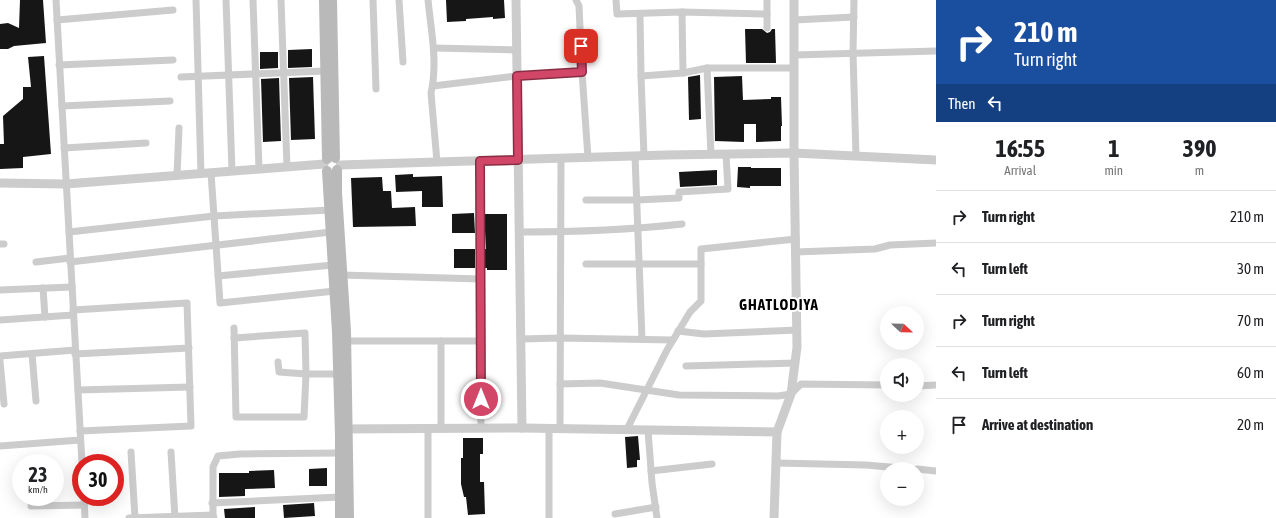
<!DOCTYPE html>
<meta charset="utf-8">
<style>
:root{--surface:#fff;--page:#f2f2f2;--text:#202124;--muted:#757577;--line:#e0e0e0}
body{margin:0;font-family:"Asap Condensed",sans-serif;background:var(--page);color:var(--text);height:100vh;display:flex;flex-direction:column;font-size:15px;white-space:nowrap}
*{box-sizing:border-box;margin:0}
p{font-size:13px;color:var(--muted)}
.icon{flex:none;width:22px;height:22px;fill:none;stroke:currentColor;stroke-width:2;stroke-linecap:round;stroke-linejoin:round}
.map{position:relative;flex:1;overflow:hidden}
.side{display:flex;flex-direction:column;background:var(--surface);width:340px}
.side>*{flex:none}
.banner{background:#1a4fa0;color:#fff;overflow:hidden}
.needle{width:26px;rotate:112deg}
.controls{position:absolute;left:880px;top:306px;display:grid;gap:8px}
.controls a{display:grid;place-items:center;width:44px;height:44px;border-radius:50%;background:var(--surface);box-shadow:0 4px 16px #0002;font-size:20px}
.speed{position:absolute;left:12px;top:454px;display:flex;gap:8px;font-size:20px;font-weight:700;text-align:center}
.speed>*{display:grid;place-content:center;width:52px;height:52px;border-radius:50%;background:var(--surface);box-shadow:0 4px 16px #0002;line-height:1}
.speed small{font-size:10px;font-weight:400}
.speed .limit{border:6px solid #d22;background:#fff;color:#111}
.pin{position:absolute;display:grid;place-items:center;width:34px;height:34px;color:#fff;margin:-17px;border-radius:8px;box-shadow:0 2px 6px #0006}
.me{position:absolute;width:44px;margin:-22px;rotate:0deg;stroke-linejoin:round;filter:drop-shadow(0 0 3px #0008)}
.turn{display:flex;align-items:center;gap:14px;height:84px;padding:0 12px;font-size:18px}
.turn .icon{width:52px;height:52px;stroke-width:2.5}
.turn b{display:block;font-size:28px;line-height:34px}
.then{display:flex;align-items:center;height:38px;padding:0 12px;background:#0003;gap:8px;font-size:15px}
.eta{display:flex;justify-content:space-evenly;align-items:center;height:68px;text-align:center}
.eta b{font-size:24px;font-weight:700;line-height:28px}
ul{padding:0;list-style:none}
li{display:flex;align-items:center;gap:12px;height:52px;padding:0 12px;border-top:1px solid var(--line)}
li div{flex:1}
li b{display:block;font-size:15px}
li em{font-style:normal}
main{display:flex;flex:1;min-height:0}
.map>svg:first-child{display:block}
.building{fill:#161616}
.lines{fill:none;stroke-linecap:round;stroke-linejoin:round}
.minor{stroke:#ccc;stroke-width:7}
.tertiary{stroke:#ccc;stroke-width:9}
.secondary{stroke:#b9b9b9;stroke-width:10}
.route-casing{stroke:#882e44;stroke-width:10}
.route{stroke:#d24668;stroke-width:7}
.labels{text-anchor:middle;stroke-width:4;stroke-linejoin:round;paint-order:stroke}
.district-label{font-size:15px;font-weight:bold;letter-spacing:1px;fill:#000;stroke:#fff}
</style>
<main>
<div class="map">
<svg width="936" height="518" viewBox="0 0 936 518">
<rect width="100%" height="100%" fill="#fff"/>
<!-- building -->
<g class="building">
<polygon points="20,0 43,0 46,43 14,46 8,49 0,49 0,24 8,23 19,28"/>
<polygon points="446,0 504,0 505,18 493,19 493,17 466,19 466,21 447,22"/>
<polygon points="745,29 762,29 767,33 770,32 772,29 775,29 776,63 746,63"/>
<polygon points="312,49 312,67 288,68 288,50"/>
<polygon points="260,52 278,52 278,68 260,69"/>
<polygon points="44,56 51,154 23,157 23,168 0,169 0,144 4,144 3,116 23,99 23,87 31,87 28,57"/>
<polygon points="700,75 701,119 689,120 688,77"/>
<polygon points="742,76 743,100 771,99 771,97 781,97 782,126 781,126 781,141 756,142 756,124 744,124 744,142 715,141 714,77"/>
<polygon points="313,77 315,139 291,140 289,78"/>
<polygon points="279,78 281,141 263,142 261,79"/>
<polygon points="738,167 751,167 751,168 781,168 781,186 750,186 750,188 737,187"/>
<polygon points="717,170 717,185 680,187 679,172"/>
<polygon points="413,174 413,177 442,176 443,207 422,207 422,191 396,192 395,175"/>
<polygon points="382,177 383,191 391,191 392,208 415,207 416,226 353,227 351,178"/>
<polygon points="474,213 475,233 452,233 452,214"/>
<polygon points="484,214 507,214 507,270 487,270 487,268 485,268 485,249 486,249"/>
<rect x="454" y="249" width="21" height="19"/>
<polygon points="638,436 640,460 637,460 637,467 627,468 625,437"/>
<polygon points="463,438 483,438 483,454 480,454 480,482 484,482 485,514 468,515 466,497 464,497 461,484 461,458 463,458"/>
<polygon points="327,468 327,486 309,486 309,469"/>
<polygon points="274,470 275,488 245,489 245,496 219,497 219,473 249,473 249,471"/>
<polygon points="314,503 315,516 284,518 283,505"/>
<polygon points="255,507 255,518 225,518 224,509"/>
</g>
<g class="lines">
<!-- minor -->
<g class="minor">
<polyline points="56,0 82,463"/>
<polyline points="196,0 201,174"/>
<polyline points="226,0 232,171"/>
<polyline points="253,0 259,169"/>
<polyline points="281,0 287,167"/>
<polyline points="373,0 376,89"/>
<polyline points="399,0 403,62"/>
<path d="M428 0C431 30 438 63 431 93L437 162"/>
<polyline points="576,0 579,6 582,72 588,158"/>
<polyline points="616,0 617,14 682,12 767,14"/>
<polyline points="854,0 853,53 856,156"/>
<polyline points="682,12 683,73"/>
<polyline points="640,14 641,76 644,156"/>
<polyline points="57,20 173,10"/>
<polyline points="794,20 854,17"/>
<polyline points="767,28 767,0"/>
<polyline points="434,48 517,50"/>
<polyline points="794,55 936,51"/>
<polyline points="59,65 173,60"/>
<polyline points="641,76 683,73 707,68"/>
<polyline points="181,77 325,71"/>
<polyline points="433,86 517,76 582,72"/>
<polyline points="62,106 170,101"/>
<polyline points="64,148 146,143"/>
<polyline points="711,154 707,68 794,68"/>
<polyline points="635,156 642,339"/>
<polyline points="479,161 481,428"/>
<polyline points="211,173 220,303 335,291"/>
<polyline points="177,176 179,128"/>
<polyline points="586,200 637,200 679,198 679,192 728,189 726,154"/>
<polyline points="69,232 214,216 330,210"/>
<path d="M519 232C574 232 628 230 682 224"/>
<polyline points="0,244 4,244"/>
<polyline points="796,252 875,249 890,245 936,243"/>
<polyline points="36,262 70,258"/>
<polyline points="70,262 331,232"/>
<polyline points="586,264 701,264"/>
<polyline points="342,275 481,279"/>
<polyline points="218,276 333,265"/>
<polyline points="43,288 45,317"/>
<polyline points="0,290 72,287"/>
<polyline points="73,310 187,303 191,426 80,431"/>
<polyline points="0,320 73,315"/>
<polyline points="234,328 236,417 304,417 306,374 339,374"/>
<polyline points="678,331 704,334 797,330"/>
<polyline points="234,338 305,333 306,374 279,372 278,362"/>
<polyline points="521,339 560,338 673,340"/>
<polyline points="346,341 481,341"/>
<polyline points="441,341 441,428"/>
<polyline points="32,354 36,401"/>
<polyline points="75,354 189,348"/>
<polyline points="0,356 75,350"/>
<polyline points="0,361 4,404"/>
<polyline points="686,366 795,363"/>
<polyline points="560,384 600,383 679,395 778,396 791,394 801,384 887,385"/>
<polyline points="917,386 936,385"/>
<polyline points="78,390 190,387"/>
<polyline points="428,428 428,518"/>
<polyline points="549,428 549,518"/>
<polyline points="560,428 561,158"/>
<polyline points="627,429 667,350 690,312 701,301 701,249 796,239"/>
<polyline points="648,430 652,483 657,518"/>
<polyline points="0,446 80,440"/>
<polyline points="131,452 135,518"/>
<polyline points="171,452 175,518"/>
<polyline points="776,463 866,465 912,469"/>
<polyline points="917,469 936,471"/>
<polyline points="651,471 712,464"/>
<polyline points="84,497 85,518"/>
<polyline points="212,503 340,497"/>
<polyline points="31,506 84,505"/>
<polyline points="615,514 656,507"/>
<polyline points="213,515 213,467 218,456 240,454 340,453"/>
<polyline points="129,518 213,515 214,518"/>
</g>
<!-- tertiary -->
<g class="tertiary">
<polyline points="516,0 522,428"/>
<polyline points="340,165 666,155 794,153 936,160"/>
<polyline points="0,183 66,184 324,164"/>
<polyline points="341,429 522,428 777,432 774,518"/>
<polyline points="777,432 791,394 797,347 794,153 794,0"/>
</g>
<!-- secondary -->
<g class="secondary">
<polyline points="324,0 327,159"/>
<polyline points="332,0 335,158"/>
<polyline points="337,170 337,192 346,331 349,518"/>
<polyline points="327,171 337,332 340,436 340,518"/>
</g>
</g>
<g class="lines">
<defs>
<polyline id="route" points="481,399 480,161 518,160 517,76 582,72 581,46"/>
</defs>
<!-- route casing -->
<use href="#route" class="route-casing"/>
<!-- route -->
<use href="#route" class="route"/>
</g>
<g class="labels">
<!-- district labels -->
<g class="district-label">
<text x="779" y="310">GHATLODIYA</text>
</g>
</g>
</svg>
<div class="controls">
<a><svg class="needle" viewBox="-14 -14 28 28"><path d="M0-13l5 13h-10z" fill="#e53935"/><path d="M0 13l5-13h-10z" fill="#757577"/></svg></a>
<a><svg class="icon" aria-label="sound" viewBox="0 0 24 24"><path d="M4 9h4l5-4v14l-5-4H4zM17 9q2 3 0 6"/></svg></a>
<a>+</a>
<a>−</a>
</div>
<div class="speed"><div>23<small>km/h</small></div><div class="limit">30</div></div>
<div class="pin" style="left:581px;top:46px;background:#d93025"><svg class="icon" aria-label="arrive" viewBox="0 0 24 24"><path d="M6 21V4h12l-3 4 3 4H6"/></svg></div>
<svg class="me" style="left:481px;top:399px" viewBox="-20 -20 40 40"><circle r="17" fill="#d24668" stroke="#fff" stroke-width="3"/><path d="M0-11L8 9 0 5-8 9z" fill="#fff"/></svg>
</div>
<section class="side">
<div class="banner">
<div class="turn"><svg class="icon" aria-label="right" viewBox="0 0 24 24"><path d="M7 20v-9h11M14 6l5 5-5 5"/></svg><div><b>210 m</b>Turn right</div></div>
<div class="then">Then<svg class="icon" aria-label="left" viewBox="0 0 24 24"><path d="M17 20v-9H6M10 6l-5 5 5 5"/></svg></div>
</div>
<div class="eta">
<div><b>16:55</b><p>Arrival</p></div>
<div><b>1</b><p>min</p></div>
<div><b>390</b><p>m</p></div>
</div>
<ul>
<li><svg class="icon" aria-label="right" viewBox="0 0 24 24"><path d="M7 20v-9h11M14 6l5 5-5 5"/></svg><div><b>Turn right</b></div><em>210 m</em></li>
<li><svg class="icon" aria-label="left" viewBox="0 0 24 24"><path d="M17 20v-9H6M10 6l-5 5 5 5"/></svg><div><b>Turn left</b></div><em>30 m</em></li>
<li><svg class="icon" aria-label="right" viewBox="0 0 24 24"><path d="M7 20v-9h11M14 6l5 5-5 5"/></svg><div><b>Turn right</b></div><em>70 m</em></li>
<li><svg class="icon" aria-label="left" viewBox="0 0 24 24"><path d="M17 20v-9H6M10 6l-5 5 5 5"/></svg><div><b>Turn left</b></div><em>60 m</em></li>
<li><svg class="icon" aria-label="arrive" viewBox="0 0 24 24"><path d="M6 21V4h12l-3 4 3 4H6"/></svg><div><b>Arrive at destination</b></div><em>20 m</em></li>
</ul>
</section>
</main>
